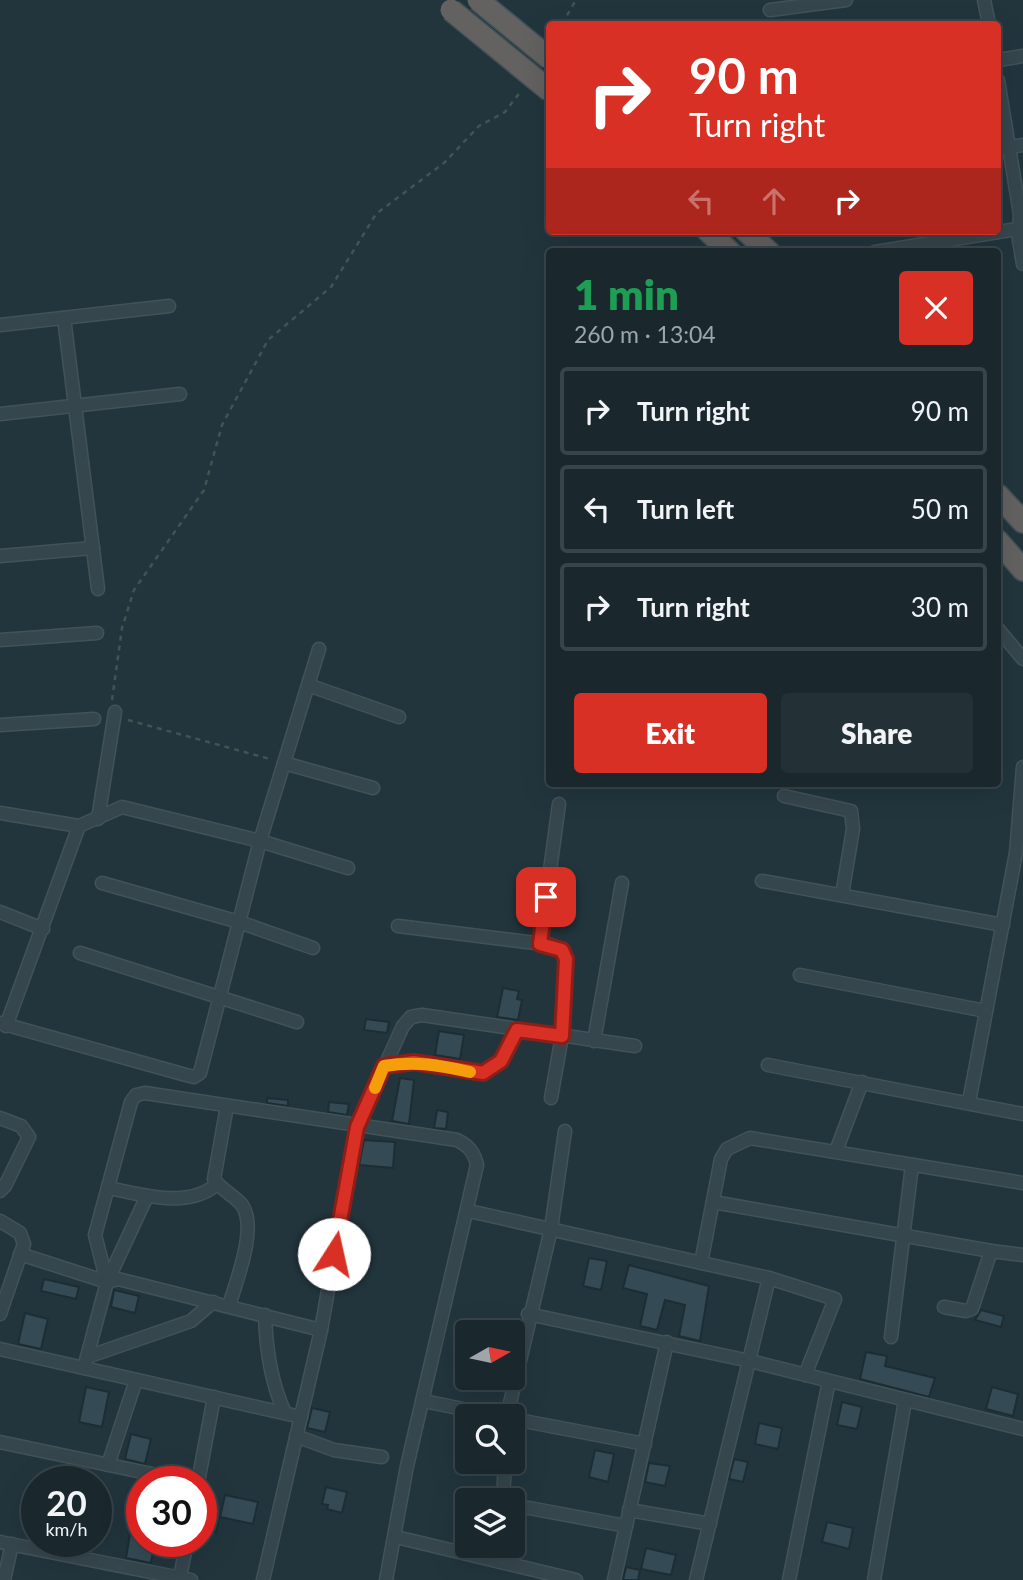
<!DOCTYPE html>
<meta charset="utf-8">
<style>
:root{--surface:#1a282e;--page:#233036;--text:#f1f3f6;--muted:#9fa6aa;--line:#38444a;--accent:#d93025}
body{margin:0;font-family:Lato,sans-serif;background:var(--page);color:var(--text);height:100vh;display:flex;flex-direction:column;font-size:26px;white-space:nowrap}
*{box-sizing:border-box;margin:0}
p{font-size:23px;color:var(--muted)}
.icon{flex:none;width:38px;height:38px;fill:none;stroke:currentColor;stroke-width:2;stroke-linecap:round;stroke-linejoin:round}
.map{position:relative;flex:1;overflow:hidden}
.side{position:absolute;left:546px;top:248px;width:455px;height:539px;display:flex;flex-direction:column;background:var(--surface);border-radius:7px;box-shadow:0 7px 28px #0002,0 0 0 2px var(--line)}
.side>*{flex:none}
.hud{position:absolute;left:546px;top:21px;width:455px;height:214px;border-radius:7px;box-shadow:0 7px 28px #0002,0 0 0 2px var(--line);background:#d93025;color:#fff;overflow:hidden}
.needle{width:46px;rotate:81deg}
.controls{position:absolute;left:455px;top:1320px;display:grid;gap:14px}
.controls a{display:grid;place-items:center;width:70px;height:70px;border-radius:7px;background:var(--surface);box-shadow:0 7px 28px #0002,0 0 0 2px var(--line);font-size:35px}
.speed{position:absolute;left:21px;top:1466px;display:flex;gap:14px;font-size:35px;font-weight:700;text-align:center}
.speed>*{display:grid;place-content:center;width:91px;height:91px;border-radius:50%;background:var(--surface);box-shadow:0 7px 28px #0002,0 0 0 2px var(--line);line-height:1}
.speed small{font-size:18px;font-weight:400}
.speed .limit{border:10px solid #d22;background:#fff;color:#111}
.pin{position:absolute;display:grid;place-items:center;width:60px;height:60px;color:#fff;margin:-30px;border-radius:14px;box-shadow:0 4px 10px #0006}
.me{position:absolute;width:77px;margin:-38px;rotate:10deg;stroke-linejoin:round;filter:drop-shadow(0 0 5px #0008)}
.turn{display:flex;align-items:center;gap:24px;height:147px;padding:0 28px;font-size:32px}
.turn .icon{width:91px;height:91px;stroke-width:2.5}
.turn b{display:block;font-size:49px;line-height:60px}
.lanes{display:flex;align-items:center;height:66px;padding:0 28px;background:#0003;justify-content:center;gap:35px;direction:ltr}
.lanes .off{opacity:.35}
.round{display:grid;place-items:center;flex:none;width:74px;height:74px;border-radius:7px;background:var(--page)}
.summary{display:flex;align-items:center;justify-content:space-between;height:119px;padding:0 28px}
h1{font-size:42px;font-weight:800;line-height:52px;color:#1e9e55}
.primary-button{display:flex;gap:14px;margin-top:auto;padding:14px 28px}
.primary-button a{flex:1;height:80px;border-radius:7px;background:var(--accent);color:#fff;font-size:28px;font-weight:800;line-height:80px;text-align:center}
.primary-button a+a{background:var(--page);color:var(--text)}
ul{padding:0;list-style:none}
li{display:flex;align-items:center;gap:21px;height:88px;margin:0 14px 10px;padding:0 14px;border:4px solid var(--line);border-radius:7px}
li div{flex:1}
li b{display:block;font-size:26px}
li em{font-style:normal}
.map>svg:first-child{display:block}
.building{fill:#344a54;stroke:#1d2d34;stroke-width:2}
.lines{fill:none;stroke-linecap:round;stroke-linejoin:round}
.minor-casing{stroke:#425259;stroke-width:15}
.trunk-casing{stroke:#415158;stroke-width:24}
.path{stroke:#3d5651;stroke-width:2.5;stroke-dasharray:5 5;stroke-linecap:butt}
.minor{stroke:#36464d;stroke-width:12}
.trunk{stroke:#646260;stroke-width:21}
.trunk-bridge-casing{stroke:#415158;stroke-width:24;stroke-linecap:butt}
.trunk-bridge{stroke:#646260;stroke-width:21}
.route-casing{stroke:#8d1f18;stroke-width:18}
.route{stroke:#d93025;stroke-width:12}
.slow{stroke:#f59e0b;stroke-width:12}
</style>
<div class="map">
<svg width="1023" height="1580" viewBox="0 0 1023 1580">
<rect width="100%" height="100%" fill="#22353d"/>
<!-- building -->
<g class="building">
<polygon points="503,988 519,991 517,999 522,1000 518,1020 497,1017"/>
<polygon points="366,1019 389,1022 387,1033 364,1030"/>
<polygon points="439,1031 464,1035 460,1059 435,1055"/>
<polygon points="400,1078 414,1080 409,1124 392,1121"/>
<polygon points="267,1098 288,1100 288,1106 267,1103"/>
<polygon points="329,1102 349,1104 347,1115 328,1112"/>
<polygon points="437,1110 448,1112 446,1129 434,1128"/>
<polygon points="364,1140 395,1142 393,1168 359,1165"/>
<polygon points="589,1258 607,1261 601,1290 583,1286"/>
<polygon points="629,1265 709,1286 700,1341 679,1336 685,1305 665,1300 657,1330 640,1326 647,1294 623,1288"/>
<polygon points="44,1279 79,1287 76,1299 41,1291"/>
<polygon points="114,1290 139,1296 135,1313 111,1307"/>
<polygon points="981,1310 1004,1316 1001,1327 975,1320"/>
<polygon points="25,1313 48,1319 41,1349 18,1344"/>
<polygon points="866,1352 887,1356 885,1366 935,1378 929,1397 860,1379"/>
<polygon points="86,1387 109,1392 102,1427 79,1422"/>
<polygon points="992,1387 1018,1394 1013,1416 986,1409"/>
<polygon points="842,1402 862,1407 857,1429 837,1425"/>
<polygon points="312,1408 330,1412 325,1432 307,1428"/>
<polygon points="759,1423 782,1428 778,1449 755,1444"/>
<polygon points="131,1434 151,1439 145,1464 125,1459"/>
<polygon points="595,1450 614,1454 608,1482 589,1477"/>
<polygon points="734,1459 748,1462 743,1482 729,1479"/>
<polygon points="649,1463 670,1466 665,1486 645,1482"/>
<polygon points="326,1487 347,1492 342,1513 327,1509 328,1505 322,1504"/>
<polygon points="225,1495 258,1502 253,1524 220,1517"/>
<polygon points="201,1515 219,1518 216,1532 201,1529"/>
<polygon points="827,1522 853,1528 849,1549 822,1542"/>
<polygon points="131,1527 142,1530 142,1542 155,1542 151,1563 126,1558"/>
<polygon points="646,1548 676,1555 671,1575 641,1569"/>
<polygon points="626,1567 640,1570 638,1580 623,1580"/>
</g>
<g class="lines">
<defs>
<g id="minor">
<polyline points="984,0 989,24"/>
<polyline points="770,10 846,0"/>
<polyline points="998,60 1023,56"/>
<polyline points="998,80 1020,214 1019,240 1023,264"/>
<polyline points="998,149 1023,145"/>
<polyline points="875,252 1023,228"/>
<polyline points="64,318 98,589"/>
<polyline points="0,325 169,306"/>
<polyline points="0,414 180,394"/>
<polyline points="0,556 93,548"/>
<polyline points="998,629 1023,659"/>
<polyline points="0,640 97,633"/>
<polyline points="308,685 399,717"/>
<polyline points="0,725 94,719"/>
<polyline points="284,763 373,788"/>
<polyline points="784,796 851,811 853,829 842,895"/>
<polyline points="0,813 79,826 122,807 260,841 348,868"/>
<polyline points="98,819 115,712"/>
<polyline points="762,881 1003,925"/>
<polyline points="102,883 239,922 313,948"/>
<polyline points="0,912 43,929"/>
<polyline points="398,926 551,945 562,950 566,959 562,1036 551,1098"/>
<polyline points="540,944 559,804"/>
<polyline points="80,953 297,1022"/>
<polyline points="800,975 986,1011"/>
<polyline points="0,1023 186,1075 194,1077 200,1073 260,841 319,649"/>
<polyline points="6,1026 79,826"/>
<polyline points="594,1041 622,883"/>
<polyline points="768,1065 1023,1114"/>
<polyline points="384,1066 414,1062 483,1073 501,1061 517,1030"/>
<polyline points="969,1102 1016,853 1023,767"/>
<path d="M227 1106 214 1179C221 1190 234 1195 242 1205 258 1228 236 1281 229 1306"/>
<polyline points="0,1118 21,1126 29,1137 5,1186 0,1191"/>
<polyline points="836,1151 862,1082"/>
<path d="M109 1188C142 1195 189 1209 217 1184"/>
<polyline points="713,1202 991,1251"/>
<polyline points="469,1211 769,1278 835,1299 805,1375"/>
<polyline points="0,1221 20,1233 24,1244 0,1314"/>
<polyline points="20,1254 107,1282"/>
<polyline points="701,1263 721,1159 727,1149 750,1138 1023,1183"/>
<path d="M107 1282 95 1235 131 1102 136 1095 145 1093 457 1140C469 1146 474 1152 477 1165L407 1466 386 1580"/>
<polyline points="107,1282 147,1196"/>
<polyline points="944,1307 966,1311 972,1309 991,1251 1023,1255"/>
<polyline points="528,1314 750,1361 1023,1429"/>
<path d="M265 1315C266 1349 271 1383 285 1413"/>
<polyline points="891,1337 912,1165"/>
<polyline points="0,1349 301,1417"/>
<polyline points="87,1357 191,1321 213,1302"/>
<polyline points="84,1368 107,1282 118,1279 321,1330"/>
<polyline points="424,1401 497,1416"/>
<polyline points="507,1416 551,1229 565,1131"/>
<polyline points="513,1419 645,1444"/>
<polyline points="296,1436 334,1450 382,1457"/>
<polyline points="0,1442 190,1482"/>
<polyline points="108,1465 136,1380"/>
<polyline points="198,1482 214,1397"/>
<polyline points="503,1500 505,1461"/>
<polyline points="513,1505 626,1526"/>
<polyline points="629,1510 710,1524"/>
<polyline points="396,1537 576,1580"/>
<polyline points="0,1542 191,1580"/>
<polyline points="180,1577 187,1542"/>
<polyline points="4,1580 12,1544"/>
<polyline points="263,1580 321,1330 357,1127 403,1026 411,1017 422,1015 635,1046"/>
<polyline points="614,1580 667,1342"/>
<polyline points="696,1580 769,1278"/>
<polyline points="789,1580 829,1381"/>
<polyline points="874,1580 905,1401"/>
</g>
<g id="trunk">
<polyline points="708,231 730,252"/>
<polyline points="746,231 769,252"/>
<polyline points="998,495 1023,522"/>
<polyline points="998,541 1023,570"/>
</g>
</defs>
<!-- minor casing -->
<use href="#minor" class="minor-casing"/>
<!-- trunk casing -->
<use href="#trunk" class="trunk-casing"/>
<!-- path -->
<g class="path">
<polyline points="562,24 576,0"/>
<polyline points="112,700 122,628 134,590 204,490 222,425 268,340 331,287 376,214 444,163 479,126 505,112 521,91"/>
<polyline points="128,720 270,759"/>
</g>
<!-- minor -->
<use href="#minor" class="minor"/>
<!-- trunk -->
<use href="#trunk" class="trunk"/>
<defs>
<g id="trunk-bridge">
<polyline points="478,0 550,59"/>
<polyline points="451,10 550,91"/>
</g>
</defs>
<!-- trunk-bridge casing -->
<use href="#trunk-bridge" class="trunk-bridge-casing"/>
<!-- trunk-bridge -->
<use href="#trunk-bridge" class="trunk-bridge"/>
</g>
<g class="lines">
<defs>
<polyline id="route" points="334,1254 357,1127 384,1066 414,1062 483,1073 501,1061 517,1030 562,1036 566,959 562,950 540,944 546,897"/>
</defs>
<!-- route casing -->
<use href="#route" class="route-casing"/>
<!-- route -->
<use href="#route" class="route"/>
<!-- slow -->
<path class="slow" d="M375 1088 384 1066C416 1061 439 1065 470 1072"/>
</g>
</svg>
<div class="controls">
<a><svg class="needle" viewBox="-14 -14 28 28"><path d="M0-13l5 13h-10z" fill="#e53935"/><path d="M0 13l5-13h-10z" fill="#9fa6aa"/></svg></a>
<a><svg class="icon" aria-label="search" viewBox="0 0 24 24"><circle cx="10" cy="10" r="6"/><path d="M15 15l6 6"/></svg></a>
<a><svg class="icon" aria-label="layers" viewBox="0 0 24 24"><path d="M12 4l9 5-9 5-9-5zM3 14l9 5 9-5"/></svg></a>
</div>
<div class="speed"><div>20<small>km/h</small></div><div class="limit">30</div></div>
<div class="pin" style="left:546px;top:897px;background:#d93025"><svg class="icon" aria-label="arrive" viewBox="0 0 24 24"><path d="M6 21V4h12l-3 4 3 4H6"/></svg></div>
<svg class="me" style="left:334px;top:1254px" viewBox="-20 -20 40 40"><circle r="19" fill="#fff"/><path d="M0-13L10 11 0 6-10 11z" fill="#d93025"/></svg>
<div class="hud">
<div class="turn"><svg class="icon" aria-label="right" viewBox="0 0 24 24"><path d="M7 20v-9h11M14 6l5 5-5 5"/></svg><div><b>90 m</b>Turn right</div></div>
<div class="lanes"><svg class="icon off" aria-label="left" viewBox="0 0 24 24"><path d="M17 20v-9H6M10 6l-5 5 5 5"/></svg><svg class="icon off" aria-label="ahead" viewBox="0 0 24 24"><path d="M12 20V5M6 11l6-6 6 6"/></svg><svg class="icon" aria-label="right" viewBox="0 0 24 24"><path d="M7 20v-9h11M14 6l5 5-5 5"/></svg></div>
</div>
<section class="side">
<div class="summary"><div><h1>1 min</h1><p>260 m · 13:04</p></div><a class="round" style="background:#d93025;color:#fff"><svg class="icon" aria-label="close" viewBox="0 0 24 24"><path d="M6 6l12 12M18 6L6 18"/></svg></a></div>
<ul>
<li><svg class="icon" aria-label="right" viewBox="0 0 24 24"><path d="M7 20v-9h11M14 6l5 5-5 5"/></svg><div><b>Turn right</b></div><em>90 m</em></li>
<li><svg class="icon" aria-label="left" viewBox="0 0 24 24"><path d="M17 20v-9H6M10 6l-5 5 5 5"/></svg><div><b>Turn left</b></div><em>50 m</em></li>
<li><svg class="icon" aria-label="right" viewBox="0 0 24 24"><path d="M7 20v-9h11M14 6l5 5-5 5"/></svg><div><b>Turn right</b></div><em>30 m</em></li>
</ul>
<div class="primary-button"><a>Exit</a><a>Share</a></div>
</section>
</div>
